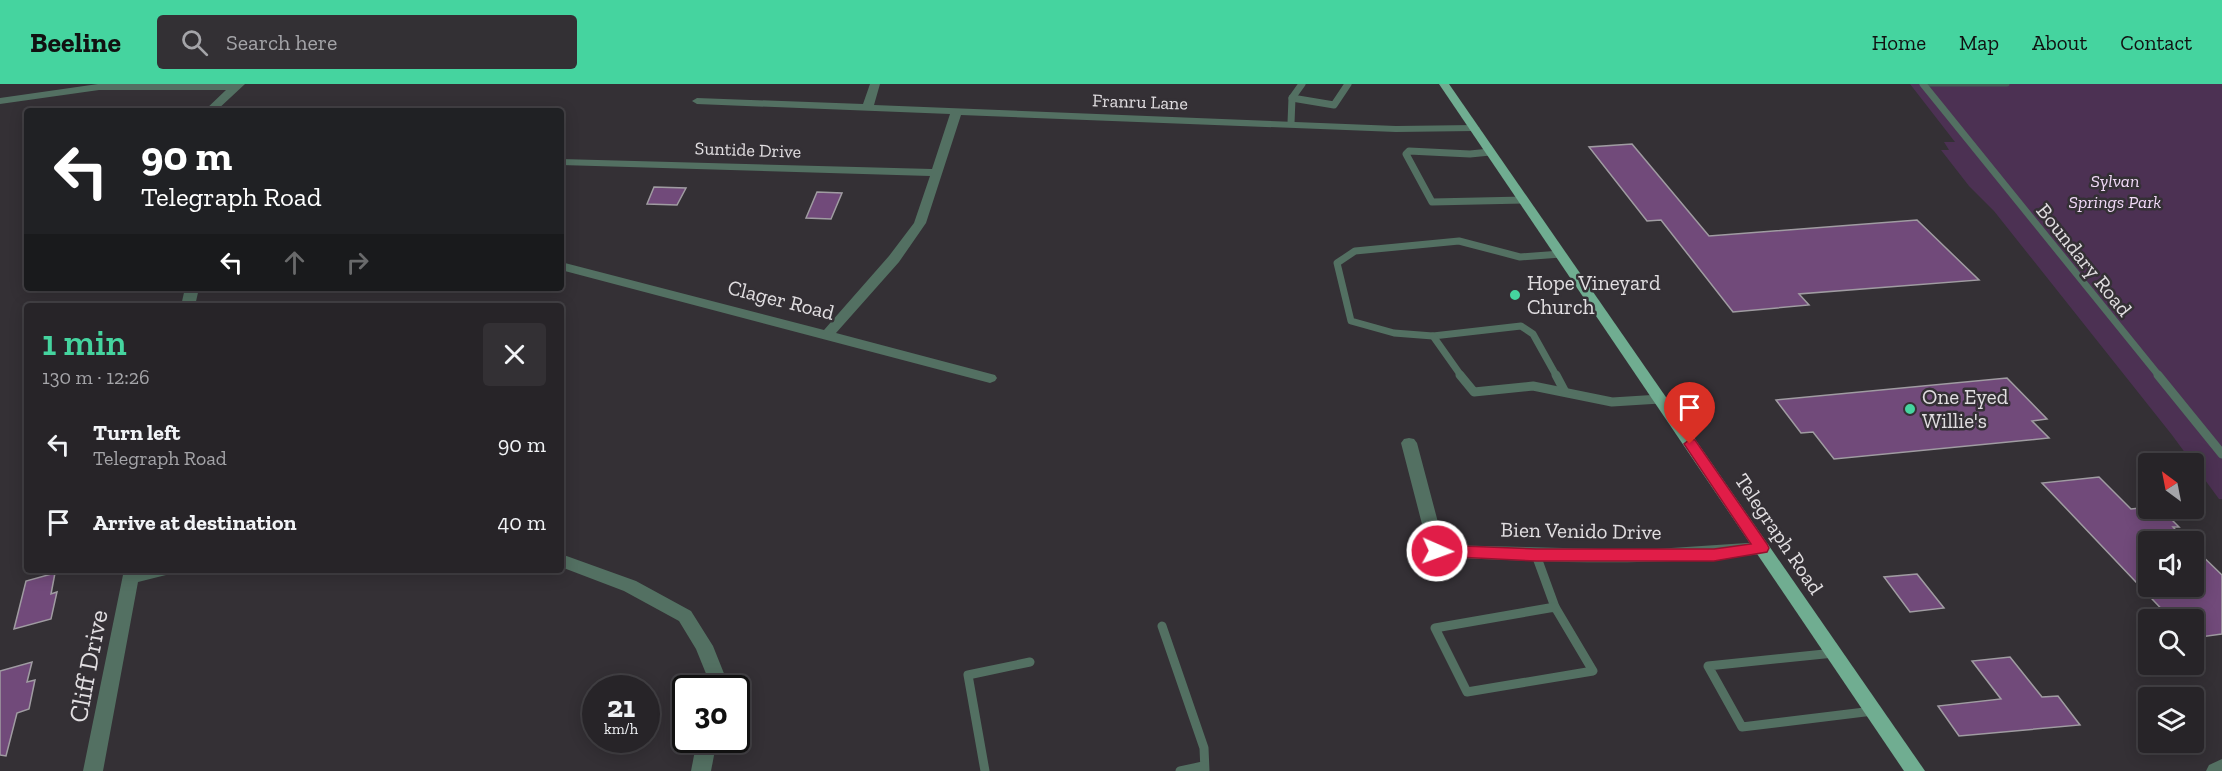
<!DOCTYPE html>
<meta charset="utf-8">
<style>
:root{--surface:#272428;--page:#333034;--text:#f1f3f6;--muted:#a4a4a8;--line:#434145;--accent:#45d49f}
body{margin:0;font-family:"Zilla Slab",serif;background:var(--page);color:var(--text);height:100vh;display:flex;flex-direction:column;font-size:22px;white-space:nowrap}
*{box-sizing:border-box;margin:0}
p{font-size:20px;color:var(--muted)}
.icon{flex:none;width:33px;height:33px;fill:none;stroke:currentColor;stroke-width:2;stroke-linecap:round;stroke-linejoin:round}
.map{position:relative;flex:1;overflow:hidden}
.panel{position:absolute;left:24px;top:219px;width:540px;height:270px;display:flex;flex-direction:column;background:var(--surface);border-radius:6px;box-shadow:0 3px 15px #0003,0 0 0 2px var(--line)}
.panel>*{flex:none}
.hud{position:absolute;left:24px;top:24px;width:540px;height:183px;border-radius:6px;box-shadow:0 3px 15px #0003,0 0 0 2px var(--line);background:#202124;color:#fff;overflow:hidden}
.needle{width:39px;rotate:328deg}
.buttons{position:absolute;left:2138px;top:369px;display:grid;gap:12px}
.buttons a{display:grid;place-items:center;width:66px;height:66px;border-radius:6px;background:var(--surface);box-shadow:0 3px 15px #0003,0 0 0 2px var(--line);font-size:30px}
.speed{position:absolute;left:582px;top:591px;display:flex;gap:12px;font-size:30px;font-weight:700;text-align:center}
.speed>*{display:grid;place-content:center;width:78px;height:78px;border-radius:50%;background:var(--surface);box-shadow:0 3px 15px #0003,0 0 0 2px var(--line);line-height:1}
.speed small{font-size:15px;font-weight:400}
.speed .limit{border:3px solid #111;border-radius:9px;background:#fff;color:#111}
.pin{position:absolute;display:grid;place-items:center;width:51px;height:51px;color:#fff;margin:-62px -26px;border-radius:50% 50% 50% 0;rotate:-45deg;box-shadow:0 0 6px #0007}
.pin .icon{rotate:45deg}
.me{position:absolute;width:66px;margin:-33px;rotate:92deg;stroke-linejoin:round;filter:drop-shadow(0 0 4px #0008)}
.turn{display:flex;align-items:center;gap:21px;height:126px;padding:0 18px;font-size:27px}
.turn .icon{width:78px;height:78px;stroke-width:2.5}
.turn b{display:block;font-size:42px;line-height:51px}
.lanes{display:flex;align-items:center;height:57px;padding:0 18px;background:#0003;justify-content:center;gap:30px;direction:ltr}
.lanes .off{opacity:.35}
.round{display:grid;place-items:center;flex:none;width:63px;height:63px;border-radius:6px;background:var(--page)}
.head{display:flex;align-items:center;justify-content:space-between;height:102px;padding:0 18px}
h1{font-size:36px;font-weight:600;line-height:45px;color:var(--accent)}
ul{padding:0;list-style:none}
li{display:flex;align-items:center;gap:18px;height:78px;padding:0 18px}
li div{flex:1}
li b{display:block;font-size:22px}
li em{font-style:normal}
header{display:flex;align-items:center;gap:36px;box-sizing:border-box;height:84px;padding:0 30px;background:var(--accent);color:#111}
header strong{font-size:28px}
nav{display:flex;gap:33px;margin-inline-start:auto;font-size:21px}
.search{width:420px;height:54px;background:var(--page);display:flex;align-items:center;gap:15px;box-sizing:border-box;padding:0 21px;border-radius:6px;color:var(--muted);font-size:22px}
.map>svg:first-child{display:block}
.green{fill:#4c3153}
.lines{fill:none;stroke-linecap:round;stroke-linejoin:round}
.stream{stroke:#445c54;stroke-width:5}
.building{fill:#714a7a;stroke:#a09ca2;stroke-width:1.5}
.service-far1{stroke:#537062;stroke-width:7}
.service{stroke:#537062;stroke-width:9}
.minor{fill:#537062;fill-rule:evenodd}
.primary{fill:#70ad91;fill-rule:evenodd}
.route{fill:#e11d48;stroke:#92132f;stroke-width:1.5}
.poi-dot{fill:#45d49f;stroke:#343035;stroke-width:2}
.labels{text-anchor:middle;stroke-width:5;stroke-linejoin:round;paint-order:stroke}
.far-street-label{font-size:18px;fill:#e1dee1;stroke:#343035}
.far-park-label{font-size:18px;font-style:italic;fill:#f1d9f7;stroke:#343035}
.street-label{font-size:21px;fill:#e1dee1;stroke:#343035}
.poi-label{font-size:21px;fill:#e1dee1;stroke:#343035;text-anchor:start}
.near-street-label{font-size:26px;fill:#e1dee1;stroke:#343035}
</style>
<header>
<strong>Beeline</strong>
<div class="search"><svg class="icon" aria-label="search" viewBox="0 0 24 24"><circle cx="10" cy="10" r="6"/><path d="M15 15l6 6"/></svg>Search here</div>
<nav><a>Home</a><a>Map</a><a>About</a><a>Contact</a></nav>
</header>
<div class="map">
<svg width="2222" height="687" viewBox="0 0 2222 687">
<rect width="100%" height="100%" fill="#343035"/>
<!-- green -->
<polygon class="green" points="1910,0 2222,0 2222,415 2219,415 2172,351 1994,127 1969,102 1941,66 1949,66 1944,58 1955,58"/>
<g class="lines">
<!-- stream -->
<polyline class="stream" points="1930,0 2007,0"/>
</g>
<!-- building -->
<g class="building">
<polygon points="1632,60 1709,152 1917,136 1979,196 1799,210 1809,221 1733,228 1661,136 1647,137 1589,63"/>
<polygon points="654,103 686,104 677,121 647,120"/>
<polygon points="817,108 842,109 831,135 806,134"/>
<polygon points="2007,294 2047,335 2032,337 2049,354 1834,375 1813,348 1801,349 1776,316"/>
<polygon points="2099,393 2131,425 2148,423 2148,424 2160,424 2179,443 2173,443 2187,458 2148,458 2148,502 2193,502 2193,463 2222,491 2222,550 2193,554 2193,536 2172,536 2042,399"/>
<polygon points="55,489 51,510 57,508 51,535 14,545 26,497"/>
<polygon points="1917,490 1944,524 1910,528 1884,493"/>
<polygon points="2010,573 2042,613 2058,612 2080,641 1959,652 1938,622 2001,615 1972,577"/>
<polygon points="32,578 27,598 35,596 29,625 17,629 6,672 0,671 0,587"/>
</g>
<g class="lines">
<!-- service-far1 -->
<g class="service-far1">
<polyline points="1923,0 2160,293"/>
<polyline points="1292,14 1334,21 1348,0"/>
<polyline points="1291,39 1292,14 1302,0"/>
<polyline points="1490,68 1470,70 1409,67 1406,70 1432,118 1524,116"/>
<polyline points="1433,252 1521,242 1533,250 1557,293"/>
<polyline points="1462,293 1433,252 1394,249 1351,237 1337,179 1355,167 1459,157 1520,173 1561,170"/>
</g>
<!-- service -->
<g class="service">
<polyline points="1460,291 1474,308 1533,302 1612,318 1660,315"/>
<polyline points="1556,291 1565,308"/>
<polyline points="2158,291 2222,370"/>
<polyline points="1536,471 1555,523"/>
<polygon points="1555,523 1593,587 1467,608 1435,544"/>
<polyline points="1162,542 1204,664 1205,687"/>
<polyline points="1834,569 1708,582 1742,643 1873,627"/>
<polyline points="985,687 968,591 1030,578"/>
<polyline points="1180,687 1203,682"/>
</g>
<!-- minor -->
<g class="minor">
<polygon points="98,0 245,0 216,27 204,27 226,6 99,6 0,20 0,14"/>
<polygon points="870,0 880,0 874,21 1396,42 1474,41 1480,44 1474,47 1396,48 961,31 926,139 899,178 836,249 995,291 997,294 995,297 990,299 561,186 561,178 824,246 889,172 914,139 930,92 561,81 561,75 932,85 950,30 697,20 692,17 697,14 863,20"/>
<polygon points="185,204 199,204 195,222 181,222"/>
<path d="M1409 354 1414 355 1417 359 1444 461 1641 466 1762 458 1768 460 1770 464 1768 468 1762 470C1654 483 1546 478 1437 473L1431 472 1429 467 1401 359 1404 355Z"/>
<polygon points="561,470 636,497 691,527 713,562 727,597 725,604 707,604 709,597 696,565 679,537 624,507 561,483"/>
<polygon points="124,486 168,486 166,491 138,498 103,687 83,687"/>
<polygon points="697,656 717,656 711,687 691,687"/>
<polygon points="2222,675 2222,687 2206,687 2209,681"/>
</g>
<!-- primary -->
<polygon class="primary" points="1439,0 1449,0 1925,687 1904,687"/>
</g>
<!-- route -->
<polygon class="route" points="1690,355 1695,356 1767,460 1769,464 1767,468 1714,477 1536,477 1437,472 1432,471 1430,467 1432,463 1437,461 1536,465 1714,465 1751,460 1684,360"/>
<!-- markers -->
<g class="poi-dot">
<circle cx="1515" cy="211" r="6"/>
<circle cx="1910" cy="325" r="6"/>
</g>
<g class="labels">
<!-- far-street labels -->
<g class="far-street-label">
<text transform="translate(1140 18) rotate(2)" y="6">Franru Lane</text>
<text transform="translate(748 66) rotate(2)" y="6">Suntide Drive</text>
</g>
<!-- far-park labels -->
<g class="far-park-label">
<text x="2115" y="103">Sylvan<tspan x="2115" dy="21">Springs Park</tspan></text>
</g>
<!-- street labels -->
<g class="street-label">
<text transform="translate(2084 176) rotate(51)" y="7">Boundary Road</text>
<text transform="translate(781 216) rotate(14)" y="7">Clager Road</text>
<text transform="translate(1581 447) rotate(1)" y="7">Bien Venido Drive</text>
<text transform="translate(1779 450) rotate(56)" y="7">Telegraph Road</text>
</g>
<!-- poi labels -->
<g class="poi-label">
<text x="1527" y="206">Hope Vineyard<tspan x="1527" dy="24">Church</tspan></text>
<text x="1922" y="320">One Eyed<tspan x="1922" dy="24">Willie's</tspan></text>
</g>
<!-- near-street labels -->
<g class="near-street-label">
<text transform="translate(88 582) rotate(-79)" y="9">Cliff Drive</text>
</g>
</g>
</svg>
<div class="buttons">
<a><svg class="needle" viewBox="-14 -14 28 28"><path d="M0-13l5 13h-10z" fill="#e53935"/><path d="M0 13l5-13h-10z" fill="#a4a4a8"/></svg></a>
<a><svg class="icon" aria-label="sound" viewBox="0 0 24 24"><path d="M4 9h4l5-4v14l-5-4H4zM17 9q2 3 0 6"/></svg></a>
<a><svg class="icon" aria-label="search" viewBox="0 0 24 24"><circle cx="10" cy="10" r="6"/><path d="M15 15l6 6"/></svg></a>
<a><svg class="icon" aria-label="layers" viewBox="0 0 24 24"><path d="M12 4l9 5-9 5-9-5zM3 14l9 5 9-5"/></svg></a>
</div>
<div class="speed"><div>21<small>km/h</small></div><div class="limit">30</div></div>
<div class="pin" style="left:1690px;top:360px;background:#d93025"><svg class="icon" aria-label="arrive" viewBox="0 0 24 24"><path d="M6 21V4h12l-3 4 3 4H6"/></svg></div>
<svg class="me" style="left:1437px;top:467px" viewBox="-20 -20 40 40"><circle r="17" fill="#e11d48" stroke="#fff" stroke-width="3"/><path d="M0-11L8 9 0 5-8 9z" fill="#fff"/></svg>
<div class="hud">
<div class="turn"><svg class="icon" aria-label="left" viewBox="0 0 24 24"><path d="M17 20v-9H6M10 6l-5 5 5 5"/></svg><div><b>90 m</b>Telegraph Road</div></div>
<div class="lanes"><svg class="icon" aria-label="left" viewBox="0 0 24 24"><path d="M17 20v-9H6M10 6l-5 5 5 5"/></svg><svg class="icon off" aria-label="ahead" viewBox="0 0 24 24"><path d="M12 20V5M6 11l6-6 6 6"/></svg><svg class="icon off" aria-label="right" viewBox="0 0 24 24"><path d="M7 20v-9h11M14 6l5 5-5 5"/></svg></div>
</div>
<section class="panel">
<div class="head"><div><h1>1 min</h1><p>130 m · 12:26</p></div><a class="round"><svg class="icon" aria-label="close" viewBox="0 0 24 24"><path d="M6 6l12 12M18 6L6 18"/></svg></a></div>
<ul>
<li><svg class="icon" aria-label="left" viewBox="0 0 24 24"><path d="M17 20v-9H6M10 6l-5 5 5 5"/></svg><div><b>Turn left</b><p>Telegraph Road</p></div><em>90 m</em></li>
<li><svg class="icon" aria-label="arrive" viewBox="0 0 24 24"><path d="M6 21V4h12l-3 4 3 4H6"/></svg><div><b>Arrive at destination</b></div><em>40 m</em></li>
</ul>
</section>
</div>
